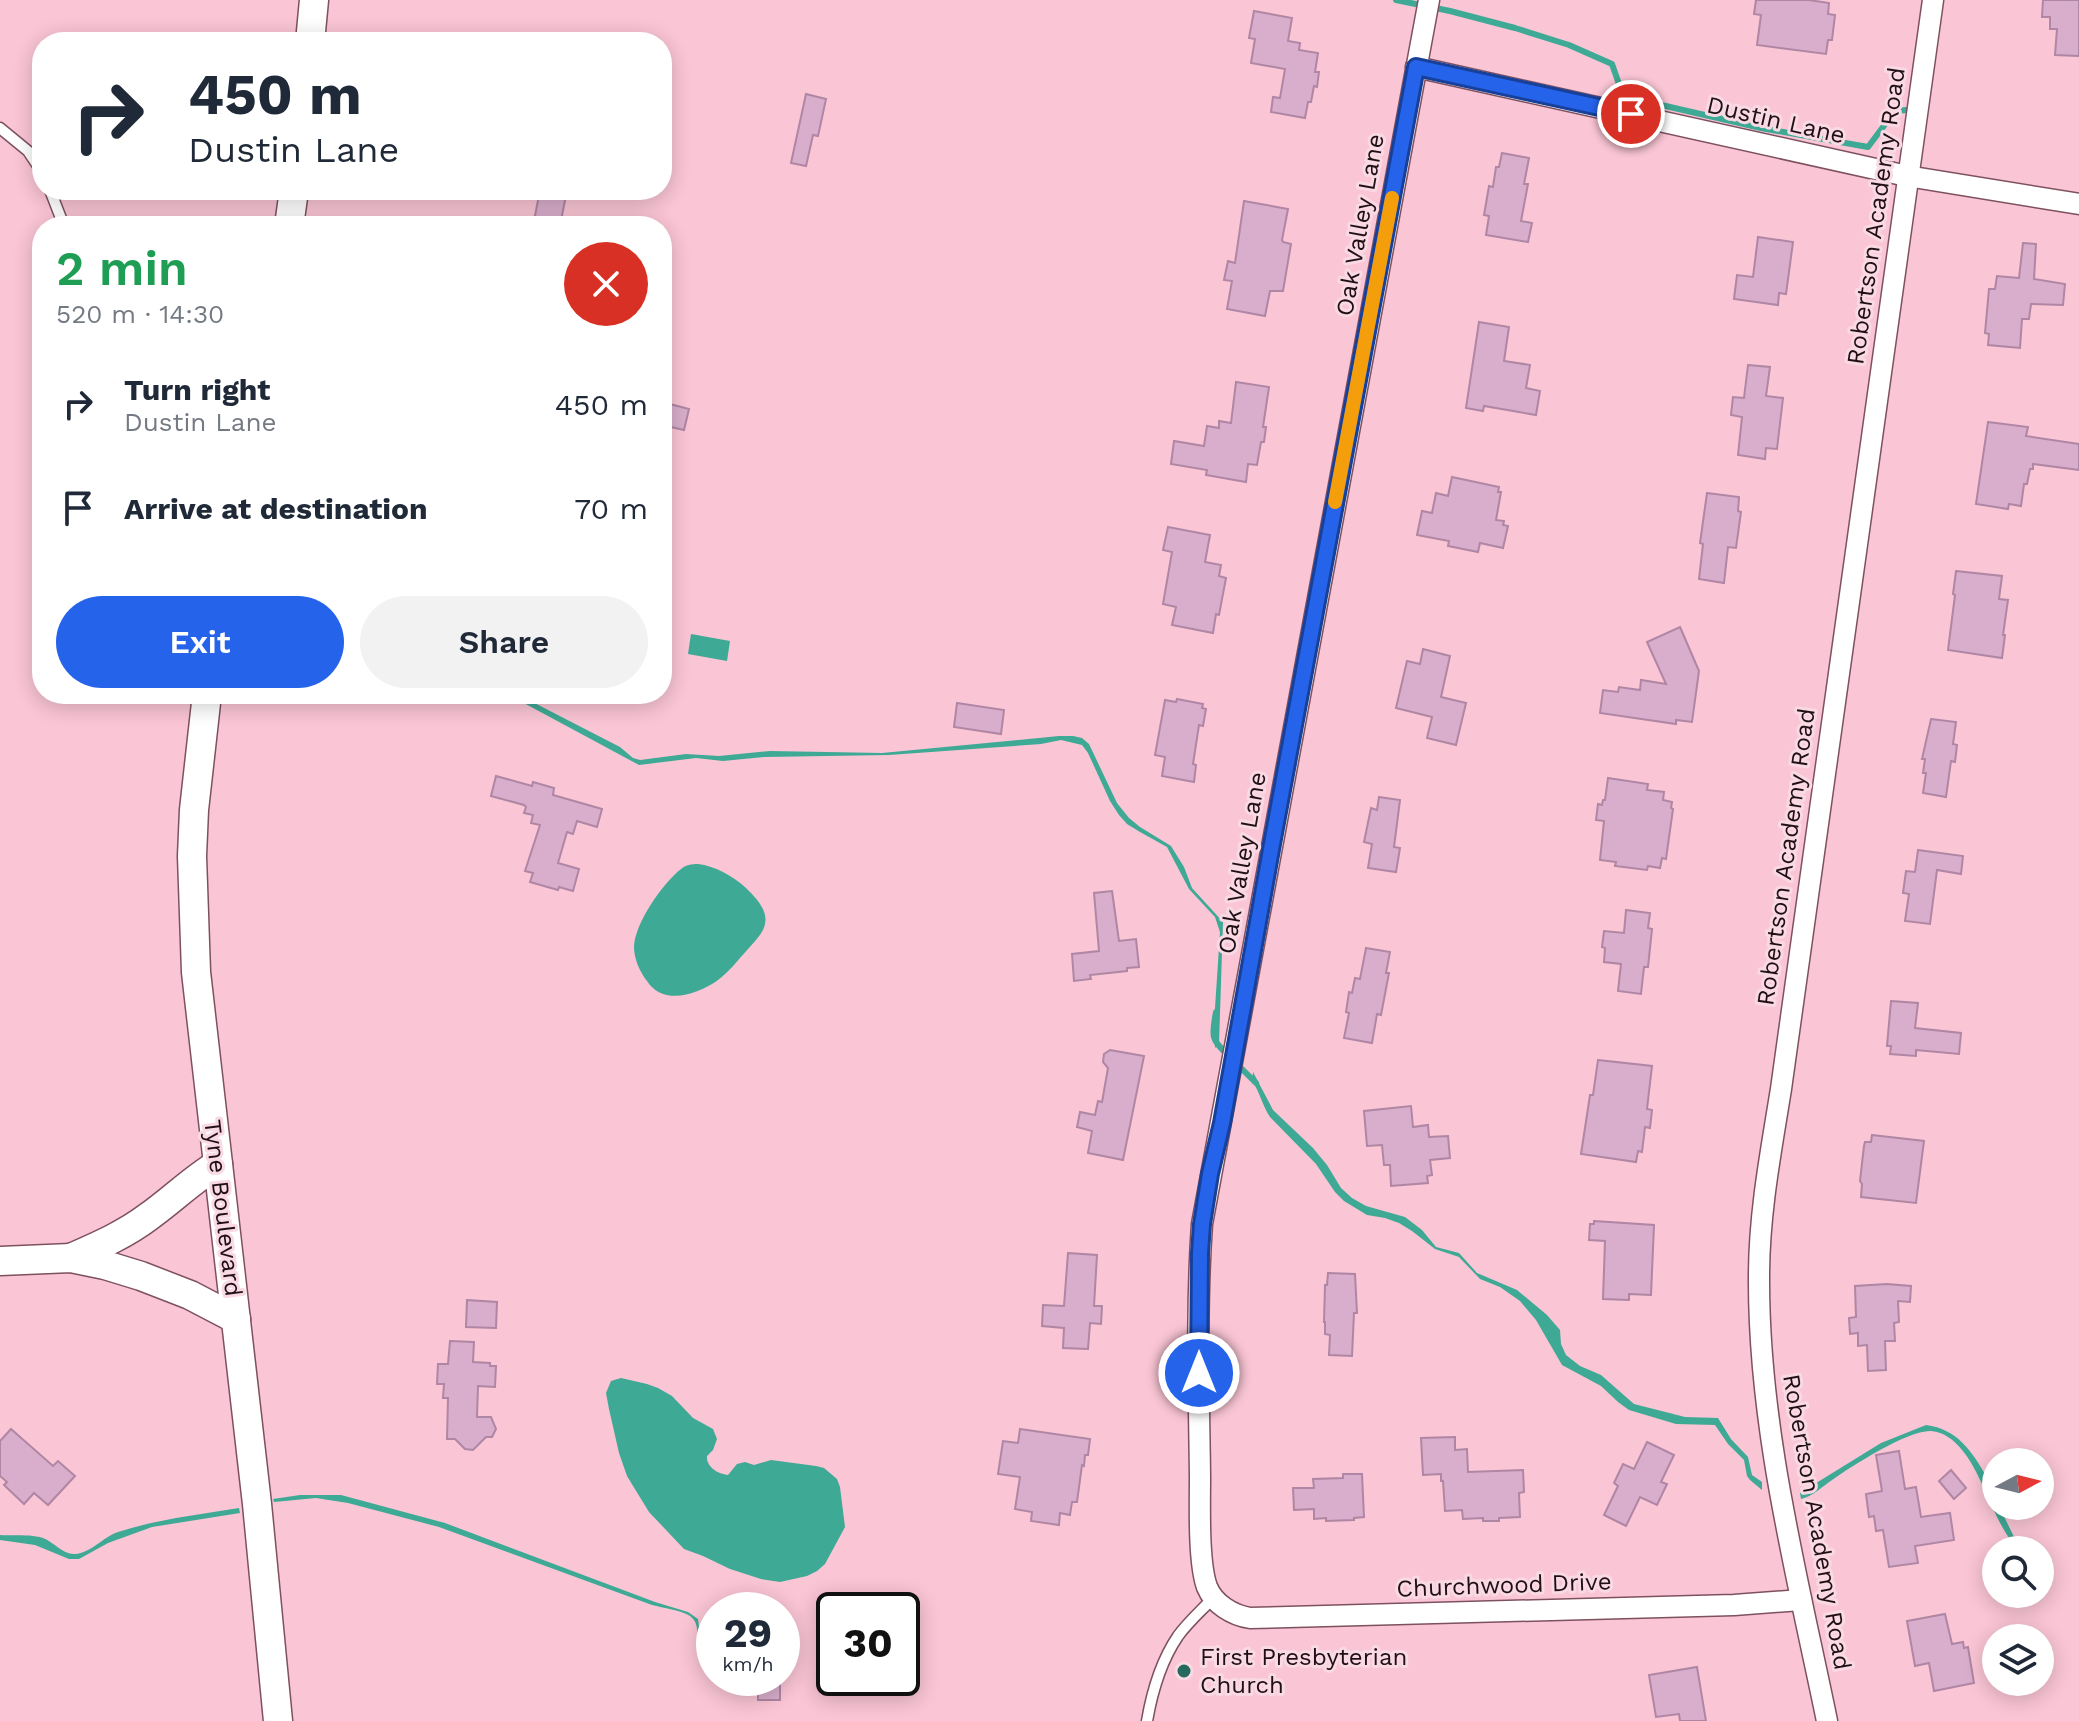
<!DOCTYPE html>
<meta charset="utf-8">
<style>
:root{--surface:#fff;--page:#f2f2f3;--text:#1f2937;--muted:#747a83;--accent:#2563eb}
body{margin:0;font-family:"Work Sans",sans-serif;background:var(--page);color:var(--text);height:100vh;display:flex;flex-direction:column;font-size:30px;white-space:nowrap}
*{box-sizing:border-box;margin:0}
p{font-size:26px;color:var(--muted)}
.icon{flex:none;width:44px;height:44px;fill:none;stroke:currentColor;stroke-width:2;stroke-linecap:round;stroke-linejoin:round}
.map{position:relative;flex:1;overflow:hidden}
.sheet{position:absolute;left:32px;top:216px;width:640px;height:488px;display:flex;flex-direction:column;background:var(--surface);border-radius:32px;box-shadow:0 4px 20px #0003}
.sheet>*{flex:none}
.hud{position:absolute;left:32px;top:32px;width:640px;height:168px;border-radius:32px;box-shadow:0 4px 20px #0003;background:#fff;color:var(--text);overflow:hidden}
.needle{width:52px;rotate:83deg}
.tools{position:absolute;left:1982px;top:1448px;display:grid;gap:16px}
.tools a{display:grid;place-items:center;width:72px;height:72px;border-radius:50%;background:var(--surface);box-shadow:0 4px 20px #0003;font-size:40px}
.speed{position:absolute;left:696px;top:1592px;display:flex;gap:16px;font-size:40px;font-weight:700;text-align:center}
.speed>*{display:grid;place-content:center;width:104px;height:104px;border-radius:50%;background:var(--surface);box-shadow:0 4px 20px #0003;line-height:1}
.speed small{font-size:20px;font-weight:400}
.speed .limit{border:4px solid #111;border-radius:12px;background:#fff;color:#111}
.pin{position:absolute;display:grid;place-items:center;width:68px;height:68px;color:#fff;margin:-34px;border:4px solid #fff;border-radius:50%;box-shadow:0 2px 8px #0007}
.me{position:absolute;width:88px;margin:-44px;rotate:0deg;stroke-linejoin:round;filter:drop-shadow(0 0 6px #0008)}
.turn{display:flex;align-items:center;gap:28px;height:168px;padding:0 24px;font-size:36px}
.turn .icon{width:104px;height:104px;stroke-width:2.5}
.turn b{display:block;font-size:56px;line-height:68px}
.round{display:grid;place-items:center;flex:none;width:84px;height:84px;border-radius:42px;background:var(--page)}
.head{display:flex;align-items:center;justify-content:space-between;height:136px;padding:0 24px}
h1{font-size:48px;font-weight:600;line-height:60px;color:#1e9e55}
.action{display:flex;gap:16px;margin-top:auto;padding:16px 24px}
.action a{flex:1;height:92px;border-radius:48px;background:var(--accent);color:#fff;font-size:32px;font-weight:600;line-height:92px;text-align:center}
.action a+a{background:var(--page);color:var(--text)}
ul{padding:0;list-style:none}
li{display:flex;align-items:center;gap:24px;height:104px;padding:0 24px}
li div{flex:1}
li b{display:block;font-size:30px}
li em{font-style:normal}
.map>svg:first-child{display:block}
.water{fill:#3ea994}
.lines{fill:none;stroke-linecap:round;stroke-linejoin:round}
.stream{stroke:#3ea994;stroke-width:6}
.building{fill:#d9aecc;stroke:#af86a3;stroke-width:2}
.lane-casing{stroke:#7e5160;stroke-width:13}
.street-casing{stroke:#7e5160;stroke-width:23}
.secondary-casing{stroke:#7e5160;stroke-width:31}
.lane{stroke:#fff;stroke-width:10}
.street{stroke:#fff;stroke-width:20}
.secondary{stroke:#fff;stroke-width:28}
.route-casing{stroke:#184099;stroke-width:20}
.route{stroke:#2563eb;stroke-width:14}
.slow{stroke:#f59e0b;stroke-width:14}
.poi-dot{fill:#266a5d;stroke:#f9d9e3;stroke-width:3}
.labels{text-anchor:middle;stroke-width:6;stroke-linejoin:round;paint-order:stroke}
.street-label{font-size:24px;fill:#200f15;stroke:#f9d9e3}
.poi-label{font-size:24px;fill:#200f15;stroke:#f9d9e3;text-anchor:start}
</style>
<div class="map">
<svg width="2079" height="1721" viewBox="0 0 2079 1721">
<rect width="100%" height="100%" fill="#fac5d5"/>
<!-- water -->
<g class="water">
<polygon points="691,634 730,641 727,661 688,654"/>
<polygon points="507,694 517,694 620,747 633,758 640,760 686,754 719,756 770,751 882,753 1059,736 1073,736 1082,738 1089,744 1117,803 1129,818 1140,827 1171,846 1184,867 1192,888 1223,922 1219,1044 1215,1048 1214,1023 1220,932 1215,917 1189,889 1167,847 1140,832 1127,824 1119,815 1110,801 1088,753 1082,745 1061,740 1041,744 889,755 764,757 723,761 696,758 639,765"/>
<path d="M698 864C715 866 733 876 746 888 756 898 768 910 765 924 763 934 754 942 748 949 738 960 729 972 718 980 697 995 663 1006 647 981 640 972 634 959 634 947 635 923 662 884 681 869 685 865 692 864 698 864Z"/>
<path d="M1253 1072 1273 1110 1313 1148 1327 1165 1341 1188 1352 1198 1366 1206 1405 1217 1422 1230 1436 1247 1459 1253 1477 1273 1517 1290 1547 1315 1560 1330 1561 1344 1566 1355 1580 1366 1601 1375 1634 1404 1685 1417 1718 1418 1731 1439 1748 1457 1752 1475 1762 1482V1490L1750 1480 1747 1476 1744 1460 1728 1444 1715 1425 1676 1424 1629 1410 1618 1402 1601 1386 1562 1365 1536 1320 1520 1301 1500 1287 1480 1279 1459 1257 1435 1249 1412 1231 1399 1223 1385 1218 1367 1215 1344 1201 1335 1192 1316 1164 1270 1117C1262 1105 1260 1092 1252 1081Z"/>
<path d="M621 1378 647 1384 658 1388 672 1396 693 1418 713 1429 717 1439 713 1450 707 1456C706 1467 718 1474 728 1475L737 1464 745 1462 754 1465 771 1460 816 1466 824 1468 837 1479 840 1487 845 1527 825 1564 817 1571 807 1576 780 1582 761 1579 730 1569 703 1556 684 1549 649 1512 627 1476 619 1453 609 1409 606 1393 611 1381Z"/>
<path d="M1926 1425C1957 1429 1972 1451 1986 1476 1991 1486 1996 1495 1996 1506H1999L2015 1539 2031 1550H2021C1997 1534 1984 1475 1962 1450 1954 1440 1944 1432 1931 1431 1908 1430 1852 1466 1832 1480 1823 1486 1812 1497 1801 1499L1800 1493 1881 1443Z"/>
<path d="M300 1495H341L445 1523 655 1602 688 1612 698 1619C700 1633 699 1648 714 1654V1659C688 1645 705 1627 690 1616 681 1610 663 1608 652 1605L439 1527 348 1503 316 1498 274 1502 273 1499Z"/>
<path d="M239 1508 240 1513 152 1527 108 1543 79 1559H69L35 1545 0 1540V1535C13 1536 30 1534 43 1538 54 1542 63 1555 75 1554 91 1553 103 1537 118 1532 158 1519 198 1515 239 1508Z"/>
</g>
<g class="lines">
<!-- stream -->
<g class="stream">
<polyline points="1396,0 1450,11 1515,28 1569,45 1612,64 1620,87 1631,98 1761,128 1868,147 1895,111 1907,110"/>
<path d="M1216 1012C1212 1035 1210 1039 1228 1055"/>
<polyline points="1236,1063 1256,1083"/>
</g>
</g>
<!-- building -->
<g class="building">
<polygon points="1756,0 1809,0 1829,3 1828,14 1835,15 1832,40 1828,40 1826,54 1757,45 1761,15 1754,14"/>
<polygon points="2043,0 2079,0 2079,56 2055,55 2057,29 2050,29 2050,17 2042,17"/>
<polygon points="1254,11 1292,18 1288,41 1300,43 1299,50 1318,53 1315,72 1319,72 1317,87 1314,86 1311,102 1308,102 1305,118 1271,112 1273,97 1280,98 1285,69 1251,63 1255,39 1249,38"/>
<polygon points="806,94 826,99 818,136 813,135 806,166 791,163"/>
<polygon points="1502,153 1529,158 1524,184 1528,184 1521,221 1532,223 1528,242 1486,235 1489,216 1484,215 1489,186 1493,187 1496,167 1499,167"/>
<polygon points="540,190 567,190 560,226 533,226"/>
<polygon points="1244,201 1288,209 1282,240 1283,242 1291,244 1283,291 1270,291 1265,316 1227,309 1232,281 1224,280 1228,261 1235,263"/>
<polygon points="1758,237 1793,242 1786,294 1779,293 1778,305 1734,299 1737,275 1753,277"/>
<polygon points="2023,243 2036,244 2034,279 2065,284 2063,305 2031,304 2029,319 2022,319 2020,348 1988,345 1989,334 1985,333 1989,289 1995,289 1997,276 2019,278"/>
<polygon points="1479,322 1509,327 1504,361 1530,365 1526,388 1540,391 1536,415 1484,406 1483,411 1466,408"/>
<polygon points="1748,365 1770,367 1766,396 1783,398 1777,449 1766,448 1765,459 1738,455 1742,417 1731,415 1733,397 1744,398"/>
<polygon points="1236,382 1269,387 1263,427 1266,427 1264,442 1261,442 1257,465 1248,464 1246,482 1206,475 1207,470 1171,464 1174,441 1204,446 1207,426 1219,428 1219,421 1231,423"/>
<polygon points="662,402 689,409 684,430 662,425"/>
<polygon points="1988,422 2028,427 2026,436 2079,444 2079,470 2033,464 2033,469 2030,469 2027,484 2024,484 2021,506 2009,504 2008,509 1976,504"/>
<polygon points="1452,477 1499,487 1498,492 1501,492 1496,520 1504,521 1503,525 1508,526 1503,548 1480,543 1478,552 1448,546 1449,541 1417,535 1422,511 1432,513 1436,493 1448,496"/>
<polygon points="1707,493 1739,497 1738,511 1741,512 1736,548 1728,547 1724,583 1699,579 1703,544 1700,543"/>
<polygon points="1168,527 1210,535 1205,562 1221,565 1219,576 1226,578 1219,615 1216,614 1213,633 1172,625 1176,607 1163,604 1172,552 1163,550"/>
<polygon points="1956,571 2002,576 1999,599 2008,600 2003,635 2005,635 2002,658 1948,650 1955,595 1953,594"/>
<polygon points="1680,627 1699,671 1692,722 1676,720 1676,724 1600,713 1603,690 1618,692 1619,687 1640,690 1641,680 1666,684 1647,642"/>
<polygon points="1423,649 1450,656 1441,697 1466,703 1456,745 1427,738 1432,717 1396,708 1407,661 1420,664"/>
<polygon points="1177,699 1203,704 1202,708 1206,709 1203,726 1199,725 1193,764 1196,765 1194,782 1162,776 1165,757 1155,755 1165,700 1176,702"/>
<polygon points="957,703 1004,710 1001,734 954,727"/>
<polygon points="1931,719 1956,722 1953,744 1957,745 1955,762 1951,761 1946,797 1923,793 1926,773 1923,773 1925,759 1922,759"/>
<polygon points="496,776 532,786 533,782 554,788 553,795 602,809 597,827 577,821 573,834 567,832 558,863 579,869 573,891 559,887 558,890 530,882 533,873 525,871 540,825 531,823 533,815 524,813 526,807 524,805 491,796"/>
<polygon points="1608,778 1648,784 1647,790 1664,792 1663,800 1672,802 1671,808 1673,809 1666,859 1662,858 1660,868 1648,866 1647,870 1615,866 1616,862 1600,860 1604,821 1596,820 1598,804 1602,805 1603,800 1605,800"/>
<polygon points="1379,797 1400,800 1394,847 1400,848 1396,872 1368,868 1372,844 1364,842 1371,808 1377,810"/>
<polygon points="1918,850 1963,856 1961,874 1937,870 1930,924 1905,921 1909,894 1903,893 1906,871 1915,872"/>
<polygon points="1112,891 1119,941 1136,939 1139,967 1127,968 1127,971 1090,975 1091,979 1074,981 1072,954 1099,951 1094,893"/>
<polygon points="1626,910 1650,913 1648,928 1652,929 1648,967 1644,967 1641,994 1618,991 1621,964 1604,962 1605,948 1602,947 1604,931 1624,933"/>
<polygon points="1366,948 1390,952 1386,973 1389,973 1381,1015 1377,1014 1372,1043 1344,1038 1349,1013 1346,1012 1349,992 1352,993 1355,978 1360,979"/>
<polygon points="1891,1001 1918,1003 1915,1028 1961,1033 1959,1054 1916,1050 1916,1056 1890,1054 1891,1046 1887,1046"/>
<polygon points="1110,1050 1144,1056 1123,1160 1088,1153 1092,1131 1077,1127 1080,1112 1095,1115 1098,1101 1102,1102 1108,1068 1103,1062 1104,1054"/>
<polygon points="1598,1060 1652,1066 1647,1109 1652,1110 1650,1128 1645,1127 1642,1152 1638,1151 1636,1162 1581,1154 1590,1095 1593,1095"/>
<polygon points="1411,1106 1413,1127 1428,1125 1429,1137 1448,1136 1450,1158 1430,1160 1432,1175 1427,1176 1428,1183 1391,1186 1390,1165 1384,1165 1382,1145 1367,1146 1364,1111"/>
<polygon points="1872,1135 1924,1141 1916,1203 1861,1197 1862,1184 1860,1181 1864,1146 1865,1142 1871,1142"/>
<polygon points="1594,1221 1654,1225 1651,1295 1629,1294 1629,1300 1603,1299 1605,1241 1589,1240 1590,1224 1594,1224"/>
<polygon points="1068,1253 1097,1255 1094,1306 1102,1306 1101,1324 1090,1323 1088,1349 1063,1348 1064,1328 1042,1326 1043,1305 1064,1306"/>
<polygon points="1328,1273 1355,1274 1357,1313 1354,1313 1352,1356 1329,1355 1330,1335 1325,1334 1325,1322 1324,1322 1325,1285 1327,1285"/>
<polygon points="1887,1284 1911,1286 1910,1302 1898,1301 1899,1322 1894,1323 1895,1341 1885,1341 1886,1370 1868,1371 1867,1345 1858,1346 1858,1333 1850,1334 1849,1318 1856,1317 1855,1286"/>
<polygon points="467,1300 497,1302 496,1328 466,1327"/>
<polygon points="450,1341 474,1342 473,1362 490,1363 490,1366 496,1366 495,1387 478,1386 477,1417 491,1417 496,1429 492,1437 486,1437 473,1450 465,1449 455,1439 447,1439 448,1398 443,1398 444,1384 437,1384 438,1364 448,1364"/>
<polygon points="11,1429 53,1466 58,1461 75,1476 48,1505 34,1493 24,1504 4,1485 7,1482 0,1476 0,1441"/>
<polygon points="1020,1429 1090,1439 1088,1455 1085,1455 1084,1466 1082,1465 1077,1502 1072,1502 1070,1515 1060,1513 1059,1525 1031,1521 1032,1512 1015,1509 1020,1477 998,1474 1003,1441 1018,1443"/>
<polygon points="1455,1437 1455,1450 1467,1449 1468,1472 1523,1470 1524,1492 1519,1493 1520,1517 1499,1518 1499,1521 1483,1521 1483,1518 1463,1519 1462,1510 1445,1511 1443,1481 1441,1481 1441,1474 1423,1475 1421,1438"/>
<polygon points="1647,1442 1674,1455 1661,1482 1667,1484 1657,1505 1640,1497 1626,1526 1604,1515 1618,1486 1614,1483 1623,1464 1634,1469"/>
<polygon points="1899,1451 1905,1489 1916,1487 1921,1517 1950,1513 1954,1540 1915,1546 1918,1563 1889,1567 1883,1530 1876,1531 1874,1516 1869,1517 1866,1494 1882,1491 1876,1455"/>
<polygon points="1951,1470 1966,1488 1954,1499 1939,1481"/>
<polygon points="1343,1474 1362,1474 1364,1517 1354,1518 1354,1520 1326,1521 1326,1518 1314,1519 1314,1509 1294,1510 1293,1488 1314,1488 1313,1479 1343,1478"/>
<polygon points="1945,1614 1952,1644 1963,1642 1964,1648 1968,1647 1974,1683 1934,1691 1929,1663 1915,1666 1907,1621"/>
<polygon points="1697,1667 1706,1721 1680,1721 1679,1714 1656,1717 1649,1675"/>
<rect x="758" y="1678" width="22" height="22"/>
</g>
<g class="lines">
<defs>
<g id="lane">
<polyline points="0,128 28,151 42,172"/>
<polyline points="50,190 64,226"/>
<path d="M1147 1721C1152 1692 1161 1661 1178 1636 1188 1622 1202 1610 1213 1598"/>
</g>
<g id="street">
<path d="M1429 0 1202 1224C1196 1308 1199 1393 1200 1477 1200 1504 1198 1562 1207 1587 1214 1604 1232 1615 1250 1618L1734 1605 1801 1600"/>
<polyline points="1416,67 1907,176 2079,204"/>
<path d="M1827 1721C1797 1575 1758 1426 1759 1276 1759 1213 1771 1151 1781 1089L1933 0"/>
</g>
<g id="secondary">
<polyline points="310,42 314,0"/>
<polyline points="289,226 294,190"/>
<polyline points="207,694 194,810 192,856 196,972 257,1504 278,1721"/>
<path d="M71 1258C98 1246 124 1235 148 1217 172 1200 193 1179 218 1164"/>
<polyline points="0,1261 71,1258 105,1265 141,1276 190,1295 236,1319"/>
</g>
</defs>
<!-- lane casing -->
<use href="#lane" class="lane-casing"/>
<!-- street casing -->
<use href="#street" class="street-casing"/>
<!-- secondary casing -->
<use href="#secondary" class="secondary-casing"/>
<!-- lane -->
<use href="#lane" class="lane"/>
<!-- street -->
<use href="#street" class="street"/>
<!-- secondary -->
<use href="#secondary" class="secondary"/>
</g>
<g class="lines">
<defs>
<polyline id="route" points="1199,1373 1200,1253 1202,1224 1210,1174 1222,1123 1272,844 1416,67 1631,114"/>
</defs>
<!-- route casing -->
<use href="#route" class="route-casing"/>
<!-- route -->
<use href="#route" class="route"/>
<!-- slow -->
<polyline class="slow" points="1335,502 1392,198"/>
</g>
<!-- markers -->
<circle class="poi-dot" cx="1184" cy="1671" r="8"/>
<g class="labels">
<!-- street labels -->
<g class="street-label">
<text transform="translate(1776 120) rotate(13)" y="8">Dustin Lane</text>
<text transform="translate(1876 216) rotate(-82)" y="8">Robertson Academy Road</text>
<text transform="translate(1360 225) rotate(-80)" y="8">Oak Valley Lane</text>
<text transform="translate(1786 857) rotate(-82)" y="8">Robertson Academy Road</text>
<text transform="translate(1242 863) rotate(-80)" y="8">Oak Valley Lane</text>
<text transform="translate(223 1208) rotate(83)" y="8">Tyne Boulevard</text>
<text transform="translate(1817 1522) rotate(80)" y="8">Robertson Academy Road</text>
<text transform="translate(1504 1585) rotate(-2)" y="8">Churchwood Drive</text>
</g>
<!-- poi labels -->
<g class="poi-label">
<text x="1200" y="1665">First Presbyterian<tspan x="1200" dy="28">Church</tspan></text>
</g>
</g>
</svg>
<div class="tools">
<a><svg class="needle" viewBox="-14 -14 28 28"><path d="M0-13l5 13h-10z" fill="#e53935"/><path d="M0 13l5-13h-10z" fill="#747a83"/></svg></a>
<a><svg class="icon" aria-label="search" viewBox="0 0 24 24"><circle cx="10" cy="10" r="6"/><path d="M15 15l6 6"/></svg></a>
<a><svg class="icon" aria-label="layers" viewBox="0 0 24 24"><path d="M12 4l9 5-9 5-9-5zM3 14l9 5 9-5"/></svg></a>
</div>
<div class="speed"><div>29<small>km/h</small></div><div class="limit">30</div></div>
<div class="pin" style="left:1631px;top:114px;background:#d93025"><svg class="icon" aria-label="arrive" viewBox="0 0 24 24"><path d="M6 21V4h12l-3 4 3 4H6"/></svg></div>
<svg class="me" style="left:1199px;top:1373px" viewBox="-20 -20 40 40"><circle r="17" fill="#2563eb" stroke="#fff" stroke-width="3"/><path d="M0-11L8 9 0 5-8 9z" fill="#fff"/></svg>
<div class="hud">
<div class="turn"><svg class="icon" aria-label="right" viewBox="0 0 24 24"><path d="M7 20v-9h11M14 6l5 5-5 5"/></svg><div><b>450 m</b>Dustin Lane</div></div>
</div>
<section class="sheet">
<div class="head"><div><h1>2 min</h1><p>520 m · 14:30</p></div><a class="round" style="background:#d93025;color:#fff"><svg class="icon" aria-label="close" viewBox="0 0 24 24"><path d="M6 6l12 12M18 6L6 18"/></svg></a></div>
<ul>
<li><svg class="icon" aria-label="right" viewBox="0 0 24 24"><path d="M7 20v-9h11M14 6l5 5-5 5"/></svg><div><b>Turn right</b><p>Dustin Lane</p></div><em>450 m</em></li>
<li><svg class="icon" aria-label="arrive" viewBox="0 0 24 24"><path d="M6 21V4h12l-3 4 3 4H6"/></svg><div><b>Arrive at destination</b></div><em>70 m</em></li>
</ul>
<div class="action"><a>Exit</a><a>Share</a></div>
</section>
</div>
